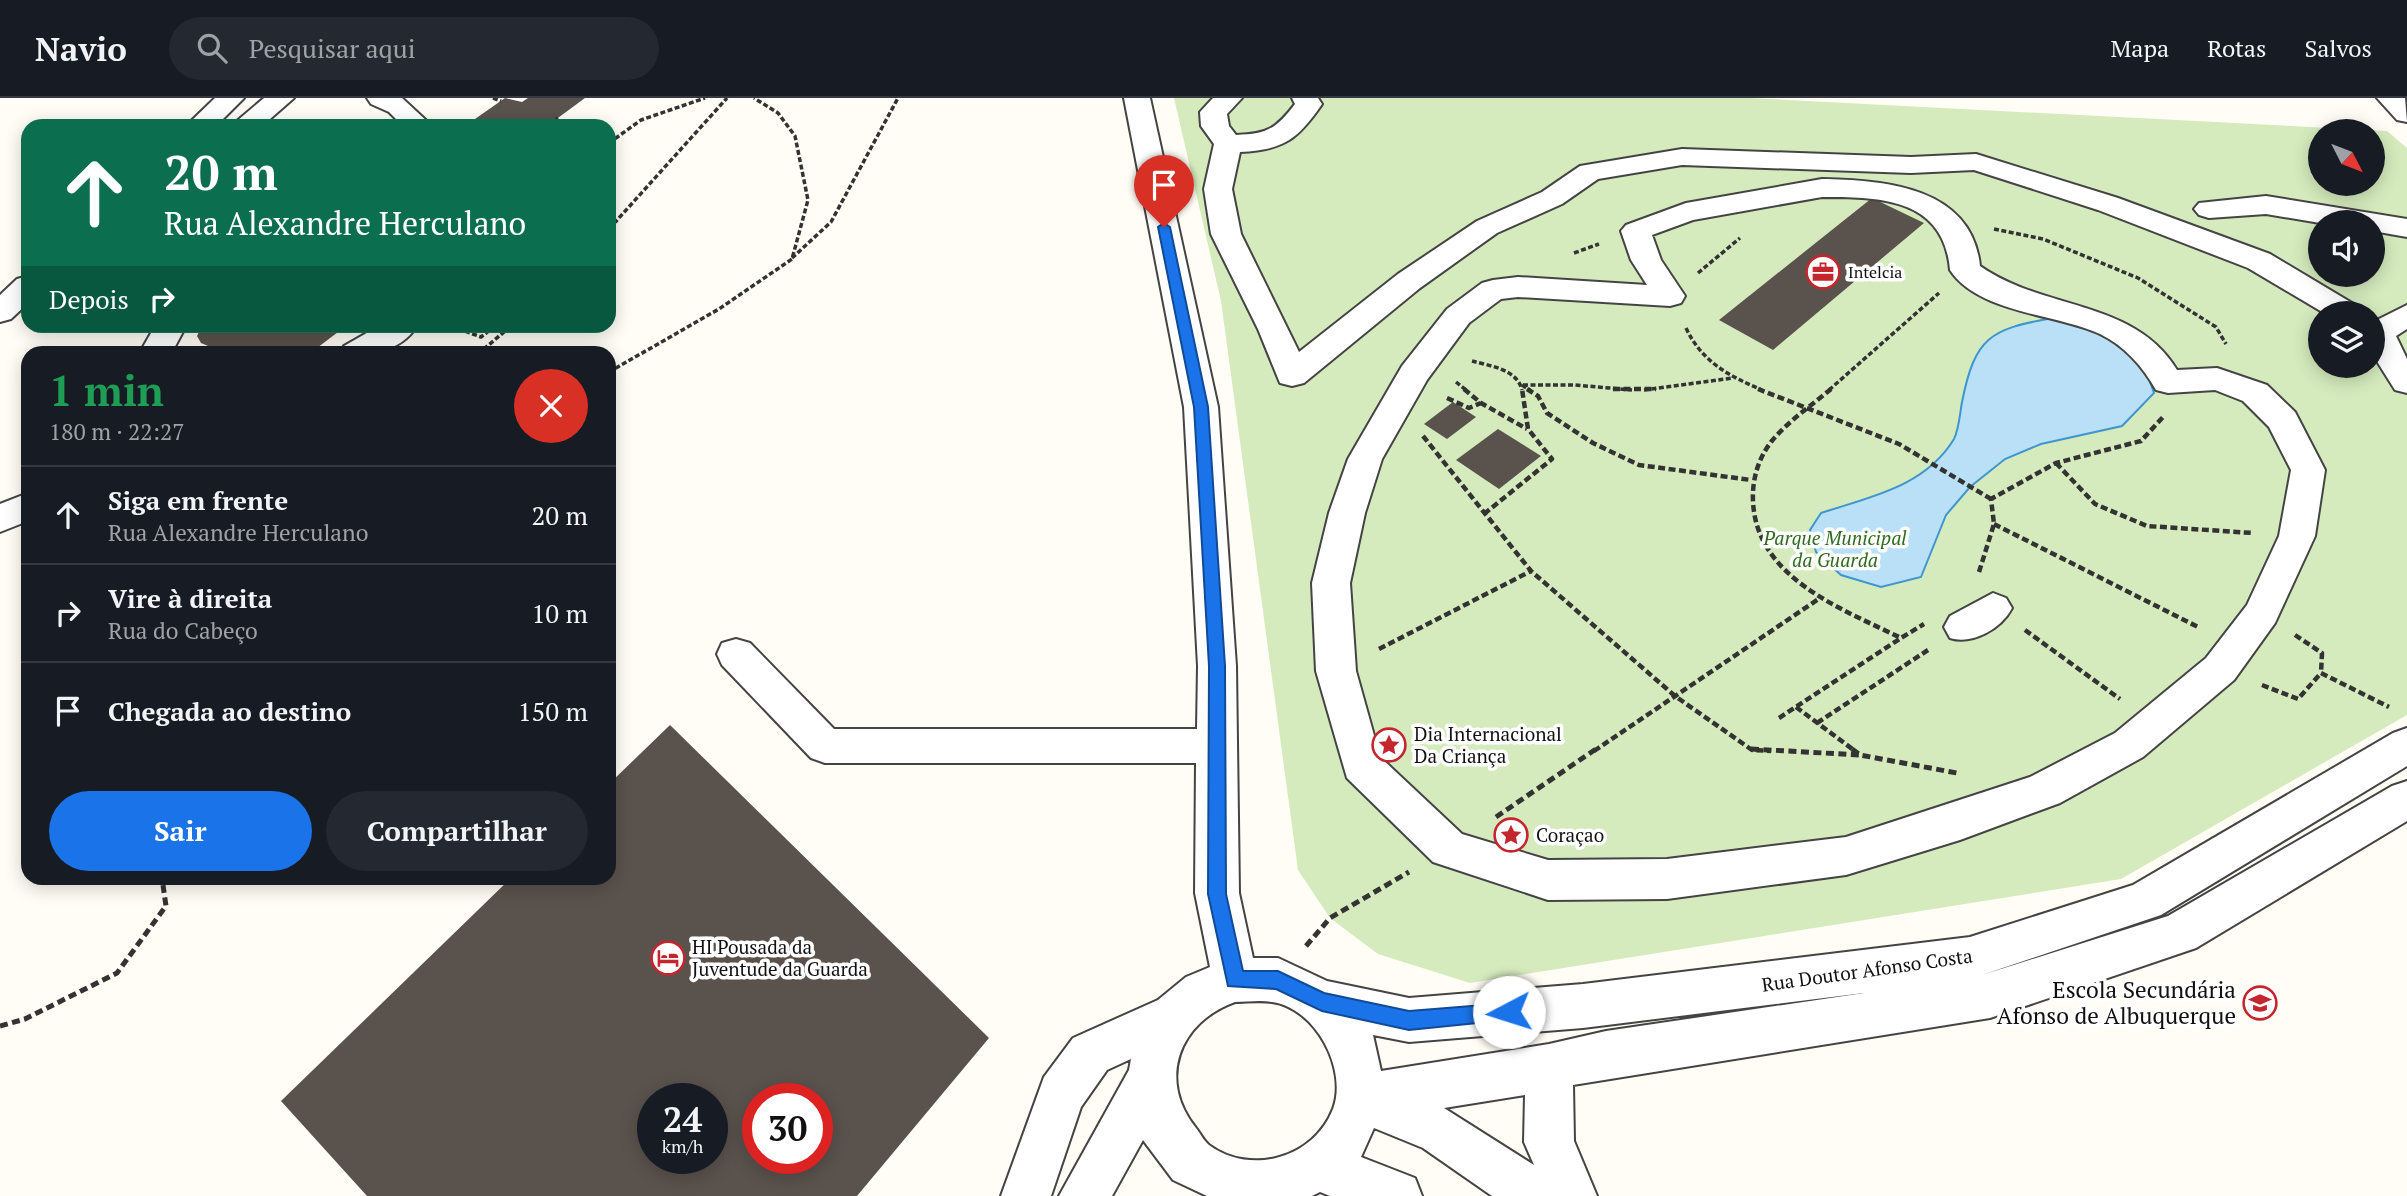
<!DOCTYPE html>
<html lang="pt">
<meta charset="utf-8">
<style>
:root{--surface:#171b24;--page:#242831;--text:#f1f3f6;--muted:#9ea1a6;--line:#363941;--accent:#1a73e8}
body{margin:0;font-family:"PT Serif",serif;background:var(--page);color:var(--text);height:100vh;display:flex;flex-direction:column;font-size:26px;white-space:nowrap}
*{box-sizing:border-box;margin:0}
p{font-size:23px;color:var(--muted)}
.icon{flex:none;width:38px;height:38px;fill:none;stroke:currentColor;stroke-width:2;stroke-linecap:round;stroke-linejoin:round}
.map{position:relative;flex:1;overflow:hidden}
.details{position:absolute;left:21px;top:248px;width:595px;height:539px;display:flex;flex-direction:column;background:var(--surface);border-radius:21px;box-shadow:0 4px 18px #0003}
.details>*{flex:none}
.guide{position:absolute;left:21px;top:21px;width:595px;height:214px;border-radius:21px;box-shadow:0 4px 18px #0003;background:#0b6e4f;color:#fff;overflow:hidden}
.needle{width:46px;rotate:132deg}
.controls{position:absolute;left:2308px;top:21px;display:grid;gap:14px}
.controls a{display:grid;place-items:center;width:77px;height:77px;border-radius:50%;background:var(--surface);box-shadow:0 4px 18px #0003;font-size:35px}
.speed{position:absolute;left:637px;top:985px;display:flex;gap:14px;font-size:35px;font-weight:700;text-align:center}
.speed>*{display:grid;place-content:center;width:91px;height:91px;border-radius:50%;background:var(--surface);box-shadow:0 4px 18px #0003;line-height:1}
.speed small{font-size:18px;font-weight:400}
.speed .limit{border:10px solid #d22;background:#fff;color:#111}
.pin{position:absolute;display:grid;place-items:center;width:60px;height:60px;color:#fff;margin:-72px -30px;border-radius:50% 50% 50% 0;rotate:-45deg;box-shadow:0 0 7px #0007}
.pin .icon{rotate:45deg}
.me{position:absolute;width:77px;margin:-38px;rotate:265deg;stroke-linejoin:round;filter:drop-shadow(0 0 5px #0008)}
.turn{display:flex;align-items:center;gap:24px;height:147px;padding:0 28px;font-size:32px}
.turn .icon{width:91px;height:91px;stroke-width:2.5}
.turn b{display:block;font-size:49px;line-height:60px}
.then{display:flex;align-items:center;height:66px;padding:0 28px;background:#0003;gap:14px;font-size:26px}
.round{display:grid;place-items:center;flex:none;width:74px;height:74px;border-radius:37px;background:var(--page)}
.head{display:flex;align-items:center;justify-content:space-between;height:119px;padding:0 28px}
h1{font-size:42px;font-weight:600;line-height:52px;color:#1e9e55}
.primary-button{display:flex;gap:14px;margin-top:auto;padding:14px 28px}
.primary-button a{flex:1;height:80px;border-radius:42px;background:var(--accent);color:#fff;font-size:28px;font-weight:600;line-height:80px;text-align:center}
.primary-button a+a{background:var(--page);color:var(--text)}
ul{padding:0;list-style:none}
li{display:flex;align-items:center;gap:21px;height:98px;padding:0 28px;border-top:2px solid var(--line)}
li div{flex:1}
li b{display:block;font-size:26px}
li em{font-style:normal}
header{display:flex;align-items:center;gap:42px;box-sizing:border-box;height:98px;padding:0 35px;background:var(--surface);border-bottom:2px solid var(--line)}
header strong{font-size:33px}
nav{display:flex;gap:38px;margin-inline-start:auto;font-size:24px}
.search{width:490px;height:63px;background:var(--page);display:flex;align-items:center;gap:18px;box-sizing:border-box;padding:0 24px;border-radius:38px;color:var(--muted);font-size:26px}
.map>svg:first-child{display:block}
.green{fill:#d5ebbd;fill-rule:evenodd}
.water{fill:#b9e0f7;stroke:#3f96cf;stroke-width:2}
.building{fill:#5a524d;fill-rule:evenodd}
.lines{fill:none;stroke-linecap:round;stroke-linejoin:round}
.minor-casing{stroke:#444;stroke-width:4}
.path-far2{stroke:#333;stroke-width:3.5;stroke-dasharray:5 2.5;stroke-linecap:butt}
.path-far1{stroke:#333;stroke-width:4.5;stroke-dasharray:7 3.5;stroke-linecap:butt}
.path{stroke:#333;stroke-width:5;stroke-dasharray:8 4.5;stroke-linecap:butt}
.minor{fill:#fff;fill-rule:evenodd}
.route{fill:#1a73e8;stroke:#114b97;stroke-width:2}
.labels{text-anchor:middle;stroke-width:7;stroke-linejoin:round;paint-order:stroke}
.far-poi-label{font-size:16px;fill:#111;stroke:#fff;text-anchor:start}
.park-label{font-size:19px;font-style:italic;fill:#2f6b1f;stroke:#fff}
.poi-label{font-size:19px;fill:#111;stroke:#fff;text-anchor:start}
.street-label{font-size:19px;fill:#111;stroke:#fff}
.near-poi-label{font-size:23px;fill:#111;stroke:#fff;text-anchor:end}
</style>
<header>
<strong>Navio</strong>
<div class="search"><svg class="icon" aria-label="search" viewBox="0 0 24 24"><circle cx="10" cy="10" r="6"/><path d="M15 15l6 6"/></svg>Pesquisar aqui</div>
<nav><a>Mapa</a><a>Rotas</a><a>Salvos</a></nav>
</header>
<div class="map">
<svg width="2407" height="1098" viewBox="0 0 2407 1098">
<rect width="100%" height="100%" fill="#fffdf5"/>
<!-- green -->
<path class="green" d="M1174 0H1750L2387 33 2407 50V617L2121 781 1470 885 1378 856 1330 820 1298 772 1221 203ZM2320 33H2373V86H2320ZM2320 124H2373V177H2320ZM2320 215H2373V268H2320Z"/>
<!-- water -->
<path class="water" d="M2053 220 2105 234 2143 264 2154 295 2122 328 2041 346 2005 361 1970 389 1946 417 1921 479 1881 489 1841 477 1816 454 1810 432 1821 415C1869 399 1925 389 1954 341 1959 331 1960 315 1962 304 1975 239 1990 231 2053 220Z"/>
<!-- building -->
<g class="building">
<polygon points="505,0 522,4 528,0 585,0 547,28 465,28"/>
<polygon points="1872,100 1924,125 1773,252 1719,222"/>
<polygon points="346,228 309,256 227,256 201,245 197,238 202,228"/>
<polygon points="1453,304 1476,319 1447,341 1424,326"/>
<polygon points="1498,331 1541,358 1499,391 1456,362"/>
<path d="M670 627 989 940 857 1098H367L281 1003 511 780H609V686ZM653 1001H712V1060H653ZM758 1001H817V1060H758Z"/>
</g>
<g class="lines">
<defs>
<g id="minor">
<polygon points="215,0 244,0 216,28 186,28"/>
<polygon points="264,0 294,0 262,28 231,28"/>
<polygon points="367,0 402,0 430,26 403,28 389,14 371,6"/>
<path d="M1124 0H1150L1218 309 1236 568 1239 795 1253 860H1278L1327 883 1409 900 1583 886 1970 839 2133 787 2393 635 2407 630V668L2161 817 1982 877 2168 818 2392 688 2407 683V723L2196 850 1990 920 1573 987 1574 1043 1597 1098H1492L1423 1050 1374 1030 1361 1059 1415 1080 1422 1098H1330L1320 1094 1312 1098H1207L1173 1082 1143 1042 1112 1098H1059L1129 972 1131 961 1107 972 1081 1009 1051 1098H1001L1044 979 1073 940 1158 902 1186 879 1210 869 1195 795 1196 665H825L811 660 722 567 717 556 722 545 736 541 750 545 834 631H1197L1198 568 1184 309ZM1864 895 1606 933 1549 946 1381 973 1373 937 1409 944 1583 930ZM1235 904C1247 904 1260 902 1272 904 1316 910 1348 972 1333 1011 1314 1060 1251 1078 1209 1047 1204 1043 1200 1035 1196 1030 1157 982 1179 924 1235 904ZM1525 997 1524 1044 1534 1067 1444 1010Z"/>
<path d="M1213 0H1242L1227 16 1229 28 1236 37C1267 36 1276 31 1295 6L1292 0H1318L1322 6C1298 41 1284 52 1240 54L1232 91 1241 136 1299 254 1398 176 1477 123 1542 94 1580 68 1682 51 1911 59 1976 56 2118 100 2270 156 2357 208 2362 215H2324L2248 170 2098 112 1974 72 1911 75 1682 67 1598 81 1562 106 1497 135 1420 190 1304 285 1292 288 1280 285 1258 231 1211 136 1204 91 1214 46 1201 28 1200 14Z"/>
<polygon points="2377,0 2405,0 2407,24 2397,22"/>
<path d="M1822 81C1885 82 1972 89 1980 168 2044 213 2134 201 2177 272L2217 270 2267 287 2295 314 2325 372 2315 438 2275 525 2234 582 2143 659 2060 705 1960 742 1846 777 1667 801 1548 802 1433 764 1347 680 1316 573 1312 485 1329 415 1348 361 1402 268 1447 211 1482 185 1493 182 1518 179 1647 187 1631 162 1621 133 1626 127 1686 105ZM1822 99C1880 99 1944 100 1950 172 1978 215 2057 216 2100 236 2125 248 2143 269 2156 292L2168 295 2215 292 2243 303 2269 329 2291 372 2279 438 2247 507 2206 560 2115 635 2030 679 1846 739 1667 761 1548 762 1462 736 1380 659 1356 573 1350 485 1365 415 1382 361 1427 282 1469 225 1501 201 1518 199 1670 208 1681 205 1685 198 1661 162 1652 137 1693 122Z"/>
<polygon points="2266,98 2407,121 2407,139 2373,133 2373,124 2320,125 2266,116 2209,120 2199,117 2194,111 2199,105"/>
<polygon points="28,178 28,205 11,221 0,224 0,197 17,181"/>
<polygon points="2407,207 2407,231 2396,238 2407,261 2407,295 2395,292 2373,257 2373,224"/>
<polygon points="155,228 186,228 171,256 139,256"/>
<path d="M379 228H417C399 256 368 256 339 256L344 248Z"/>
<polygon points="28,395 28,423 0,434 0,406"/>
<path d="M1993 495 2006 500 2012 510C2001 531 1972 547 1950 540L1944 529 1950 518Z"/>
</g>
</defs>
<!-- minor casing -->
<use href="#minor" class="minor-casing"/>
<!-- path-far2 -->
<g class="path-far2">
<polyline points="493,0 501,3"/>
<polyline points="549,28 558,20"/>
<polyline points="609,45 641,22 705,0"/>
<polyline points="609,131 727,0"/>
<polyline points="1994,131 2043,141 2138,180 2216,229 2226,246"/>
<polyline points="1574,155 1599,146"/>
<polyline points="792,160 831,124 898,0"/>
<polyline points="1698,175 1740,140"/>
<polyline points="451,228 481,239 495,228"/>
<path d="M1686 230C1702 264 1729 278 1762 292"/>
<polyline points="478,256 511,228"/>
<path d="M1472 263C1490 268 1517 271 1522 292"/>
<polyline points="609,274 719,211 792,161 808,102 795,38 778,15 754,0"/>
<polyline points="1456,284 1466,292"/>
<polyline points="1522,287 1530,292"/>
<polyline points="1523,287 1575,287 1632,292"/>
<polyline points="1644,292 1733,280"/>
<polyline points="1829,292 1939,195"/>
</g>
<!-- path-far1 -->
<g class="path-far1">
<polyline points="1464,291 1481,305 1527,331"/>
<polyline points="1527,291 1538,298 1547,315 1593,345 1639,367 1751,382"/>
<polyline points="1613,291 1656,291"/>
<polyline points="1758,291 1899,346 1991,401"/>
<path d="M1831 291C1812 307 1787 324 1771 344 1758 361 1752 382 1753 403 1756 480 1842 511 1901 540L1924 526"/>
<polyline points="1447,300 1469,310 1481,305"/>
<polyline points="1423,338 1531,473 1675,598 1752,652 1771,653"/>
<polyline points="2056,365 2095,406 2147,428 2253,435"/>
<polyline points="1484,416 1552,361 1528,331 1522,291"/>
<polyline points="1994,426 2200,530"/>
<polyline points="1979,474 1994,426 1991,401 2056,365 2141,343 2163,319"/>
<polyline points="2025,532 2120,601"/>
<polyline points="2295,537 2322,555 2321,575 2389,609"/>
<polyline points="1379,551 1531,473"/>
<polyline points="2262,587 2298,601 2321,575"/>
<polyline points="1796,609 1855,653"/>
<polyline points="1779,620 1901,540"/>
<polyline points="1817,625 1928,552"/>
<polyline points="1594,653 1820,500"/>
</g>
<!-- path -->
<g class="path">
<polyline points="1751,651 1860,657"/>
<polyline points="1852,651 1860,657 1957,675"/>
<polyline points="1496,719 1596,651"/>
<polyline points="1306,848 1330,820 1409,774"/>
<polyline points="0,928 25,921 117,875 166,808 162,780"/>
</g>
<!-- minor -->
<use href="#minor" class="minor"/>
</g>
<!-- route -->
<polygon class="route" points="1164,125 1170,129 1208,309 1225,568 1226,796 1243,873 1278,873 1324,895 1409,913 1509,905 1516,908 1518,914 1516,921 1409,932 1322,913 1276,891 1228,888 1208,796 1209,568 1194,309 1158,129"/>
<!-- icons -->
<defs>
<symbol id="office-ring" viewBox="-11 -11 22 22"><circle r="9.5" fill="#fff" stroke="#c4262e" stroke-width="1.5"/><path d="M-6-3h4V-5.5h4V-3h4V5H-6ZM-1-4.5V-3h2v-1.5ZM-6 0V1H6V0Z" fill="#c4262e"/></symbol>
<symbol id="sight-ring" viewBox="-11 -11 22 22"><circle r="9.5" fill="#fff" stroke="#c4262e" stroke-width="1.5"/><path d="M0-6L1.8-2.2L6-1.7L2.9 1.2L3.7 5.4L0 3.3L-3.7 5.4L-2.9 1.2L-6-1.7L-1.8-2.2Z" fill="#c4262e"/></symbol>
<symbol id="hotel-ring" viewBox="-11 -11 22 22"><circle r="9.5" fill="#fff" stroke="#c4262e" stroke-width="1.5"/><path d="M-6-4.5h1.5V1H6V5H4.5V3h-9V5H-6ZM-4 0a1.8 1.8 0 1 1 3.6 0ZM.5 0V-2.5h3Q6-2.5 6 0Z" fill="#c4262e"/></symbol>
<symbol id="school-ring" viewBox="-11 -11 22 22"><circle r="9.5" fill="#fff" stroke="#c4262e" stroke-width="1.5"/><path d="M0-5L7-2L0 1L-7-2ZM-4 1L0 2.5L4 1V4Q0 6-4 4Z" fill="#c4262e"/></symbol>
</defs>
<g fill-rule="evenodd">
<use href="#office-ring" x="1804" y="155" width="38" height="38"/>
<use href="#sight-ring" x="1370" y="628" width="38" height="38"/>
<use href="#sight-ring" x="1492" y="718" width="38" height="38"/>
<use href="#hotel-ring" x="649" y="841" width="38" height="38"/>
<use href="#school-ring" x="2241" y="886" width="38" height="38"/>
</g>
<g class="labels">
<!-- far-poi labels -->
<g class="far-poi-label">
<text x="1848" y="180">Intelcia</text>
</g>
<!-- park labels -->
<g class="park-label">
<text x="1835" y="447">Parque Municipal<tspan x="1835" dy="22">da Guarda</tspan></text>
</g>
<!-- poi labels -->
<g class="poi-label">
<text x="1414" y="643">Dia Internacional<tspan x="1414" dy="22">Da Criança</tspan></text>
<text x="1536" y="744">Coraçao</text>
<text x="692" y="856">HI Pousada da<tspan x="692" dy="22">Juventude da Guarda</tspan></text>
</g>
<!-- street labels -->
<g class="street-label">
<text transform="translate(1867 872) rotate(-8)" y="7">Rua Doutor Afonso Costa</text>
</g>
<!-- near-poi labels -->
<g class="near-poi-label">
<text x="2236" y="900">Escola Secundária<tspan x="2236" dy="26">Afonso de Albuquerque</tspan></text>
</g>
</g>
</svg>
<div class="controls">
<a><svg class="needle" viewBox="-14 -14 28 28"><path d="M0-13l5 13h-10z" fill="#e53935"/><path d="M0 13l5-13h-10z" fill="#9ea1a6"/></svg></a>
<a><svg class="icon" aria-label="sound" viewBox="0 0 24 24"><path d="M4 9h4l5-4v14l-5-4H4zM17 9q2 3 0 6"/></svg></a>
<a><svg class="icon" aria-label="layers" viewBox="0 0 24 24"><path d="M12 4l9 5-9 5-9-5zM3 14l9 5 9-5"/></svg></a>
</div>
<div class="speed"><div>24<small>km/h</small></div><div class="limit">30</div></div>
<div class="pin" style="left:1164px;top:129px;background:#d93025"><svg class="icon" aria-label="arrive" viewBox="0 0 24 24"><path d="M6 21V4h12l-3 4 3 4H6"/></svg></div>
<svg class="me" style="left:1509px;top:914px" viewBox="-20 -20 40 40"><circle r="19" fill="#fff"/><path d="M0-13L10 11 0 6-10 11z" fill="#1a73e8"/></svg>
<div class="guide">
<div class="turn"><svg class="icon" aria-label="ahead" viewBox="0 0 24 24"><path d="M12 20V5M6 11l6-6 6 6"/></svg><div><b>20 m</b>Rua Alexandre Herculano</div></div>
<div class="then">Depois<svg class="icon" aria-label="right" viewBox="0 0 24 24"><path d="M7 20v-9h11M14 6l5 5-5 5"/></svg></div>
</div>
<section class="details">
<div class="head"><div><h1>1 min</h1><p>180 m · 22:27</p></div><a class="round" style="background:#d93025;color:#fff"><svg class="icon" aria-label="close" viewBox="0 0 24 24"><path d="M6 6l12 12M18 6L6 18"/></svg></a></div>
<ul>
<li><svg class="icon" aria-label="ahead" viewBox="0 0 24 24"><path d="M12 20V5M6 11l6-6 6 6"/></svg><div><b>Siga em frente</b><p>Rua Alexandre Herculano</p></div><em>20 m</em></li>
<li><svg class="icon" aria-label="right" viewBox="0 0 24 24"><path d="M7 20v-9h11M14 6l5 5-5 5"/></svg><div><b>Vire à direita</b><p>Rua do Cabeço</p></div><em>10 m</em></li>
<li><svg class="icon" aria-label="arrive" viewBox="0 0 24 24"><path d="M6 21V4h12l-3 4 3 4H6"/></svg><div><b>Chegada ao destino</b></div><em>150 m</em></li>
</ul>
<div class="primary-button"><a>Sair</a><a>Compartilhar</a></div>
</section>
</div>
